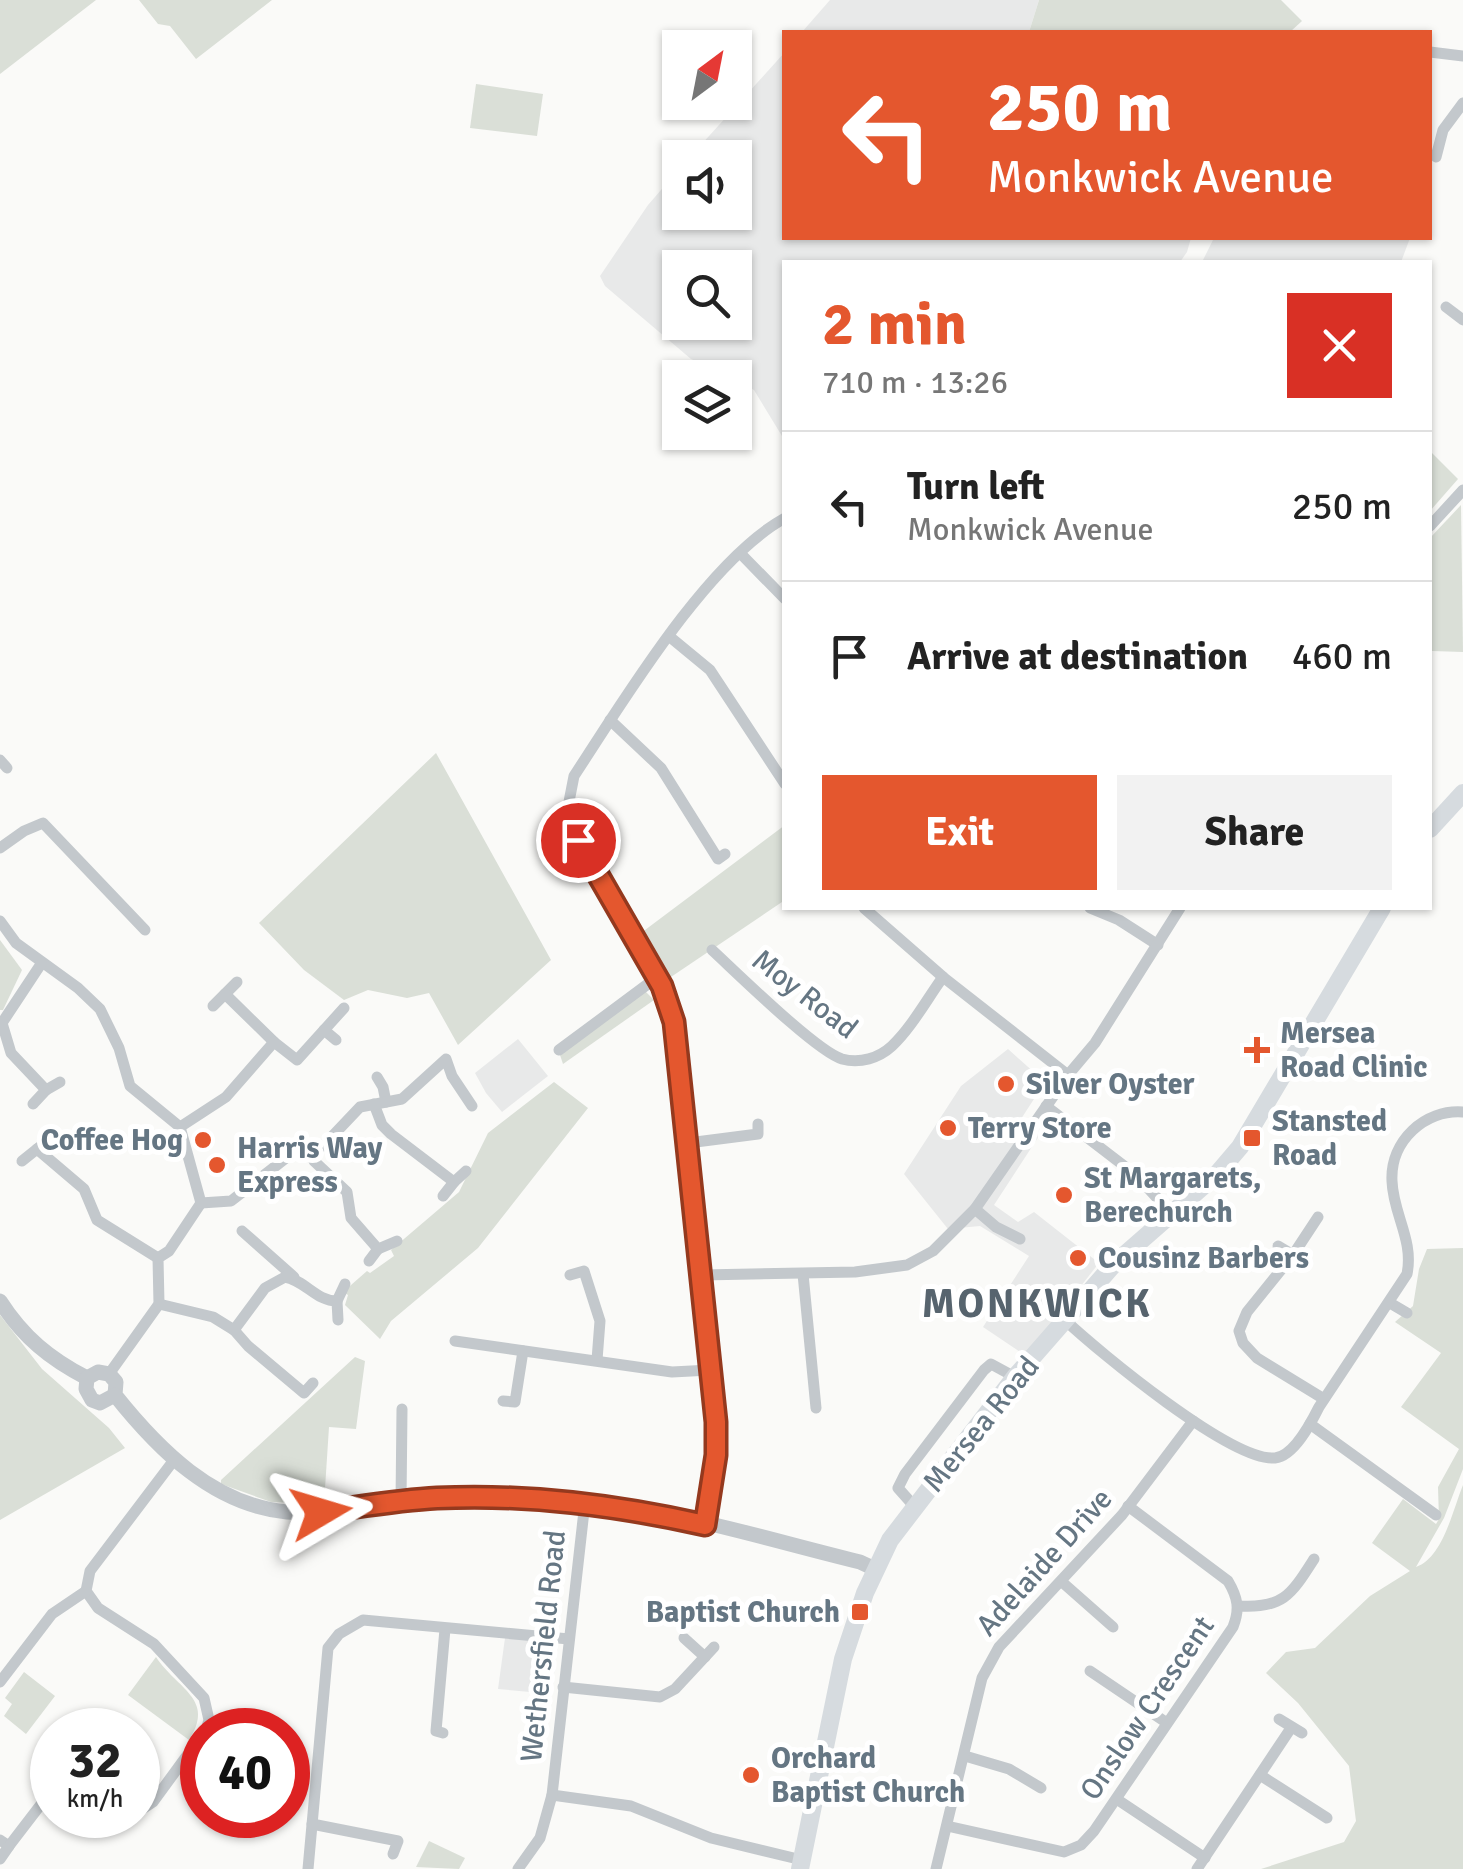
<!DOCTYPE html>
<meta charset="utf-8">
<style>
:root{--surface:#fff;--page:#f2f2f2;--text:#222;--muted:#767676;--line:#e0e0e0;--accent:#e4572e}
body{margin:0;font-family:Signika,sans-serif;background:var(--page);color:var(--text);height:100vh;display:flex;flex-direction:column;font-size:38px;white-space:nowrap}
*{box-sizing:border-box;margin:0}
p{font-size:32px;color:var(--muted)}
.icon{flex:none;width:55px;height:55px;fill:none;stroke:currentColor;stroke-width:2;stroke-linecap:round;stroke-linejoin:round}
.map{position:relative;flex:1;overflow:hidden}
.drawer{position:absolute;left:782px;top:260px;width:650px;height:650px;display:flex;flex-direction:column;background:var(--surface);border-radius:0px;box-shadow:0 2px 8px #0004}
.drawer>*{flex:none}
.banner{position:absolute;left:782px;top:30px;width:650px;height:210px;border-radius:0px;box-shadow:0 2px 8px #0004;background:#e4572e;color:#fff;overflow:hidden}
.needle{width:65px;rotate:32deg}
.tools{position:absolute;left:662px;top:30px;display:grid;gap:20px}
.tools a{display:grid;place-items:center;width:90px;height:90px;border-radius:0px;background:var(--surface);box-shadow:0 2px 8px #0004;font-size:50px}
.speed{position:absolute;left:30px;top:1708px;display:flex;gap:20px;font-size:50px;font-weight:700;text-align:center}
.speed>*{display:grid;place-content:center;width:130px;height:130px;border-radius:50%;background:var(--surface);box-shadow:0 2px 8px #0004;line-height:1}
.speed small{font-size:25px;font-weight:400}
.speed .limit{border:15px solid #d22;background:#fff;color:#111}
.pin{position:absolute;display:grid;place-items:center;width:85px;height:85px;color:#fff;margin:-42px;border:5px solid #fff;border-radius:50%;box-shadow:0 2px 10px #0007}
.me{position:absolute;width:110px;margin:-55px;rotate:83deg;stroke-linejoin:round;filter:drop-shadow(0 0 8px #0008)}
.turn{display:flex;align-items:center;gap:35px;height:210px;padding:0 40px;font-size:45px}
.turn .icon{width:130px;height:130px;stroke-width:2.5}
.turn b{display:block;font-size:70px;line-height:85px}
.round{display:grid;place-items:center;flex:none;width:105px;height:105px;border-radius:0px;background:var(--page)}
.summary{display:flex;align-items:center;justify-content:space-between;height:170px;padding:0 40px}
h1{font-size:60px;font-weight:700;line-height:75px;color:var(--accent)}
.primary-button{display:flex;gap:20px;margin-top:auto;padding:20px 40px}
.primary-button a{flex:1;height:115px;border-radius:0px;background:var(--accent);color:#fff;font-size:40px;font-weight:700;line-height:115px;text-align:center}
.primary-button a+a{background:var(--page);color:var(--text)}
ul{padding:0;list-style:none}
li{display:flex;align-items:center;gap:30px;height:150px;padding:0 40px;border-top:2px solid var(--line)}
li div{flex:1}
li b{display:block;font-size:38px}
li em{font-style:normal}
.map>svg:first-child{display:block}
.built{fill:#e8e9e9;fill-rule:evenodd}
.green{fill:#dadfd7}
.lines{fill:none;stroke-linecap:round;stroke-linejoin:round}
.minor{stroke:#c3c8cc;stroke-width:11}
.tertiary{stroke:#c3c8cc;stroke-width:15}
.secondary{stroke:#d6dbdf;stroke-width:18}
.route-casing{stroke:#94391e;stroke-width:25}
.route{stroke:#e4572e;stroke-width:18}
.poi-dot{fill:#e4572e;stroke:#fff;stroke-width:4}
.labels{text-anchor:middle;stroke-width:10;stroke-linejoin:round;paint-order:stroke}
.street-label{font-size:30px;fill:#657683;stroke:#fff}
.poi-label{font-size:30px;font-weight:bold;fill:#657683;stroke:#fff;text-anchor:start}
.district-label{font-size:40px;font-weight:bold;letter-spacing:2.5px;fill:#57646e;stroke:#fff}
</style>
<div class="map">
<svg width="1463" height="1869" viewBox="0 0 1463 1869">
<rect width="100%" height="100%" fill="#fafaf8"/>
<!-- built -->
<g class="built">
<polygon points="830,0 1039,0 1029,32 802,32"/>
<path d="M785 52V238H1191L1187 252 1180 262H785V441L754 390 691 359 605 286 600 276 648 205 680 168V212H735V158L690 157ZM680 268H735V322H680Z"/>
<polygon points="1214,238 1410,238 1401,262 1202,262"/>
<polygon points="518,1039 548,1076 502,1112 486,1093 475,1073"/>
<polygon points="1008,1049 1045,1082 1021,1119 1039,1136 994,1205 1018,1222 1034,1212 1099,1263 1026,1356 983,1327 1029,1256 980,1226 948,1229 904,1174 961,1086"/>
<polygon points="505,1638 557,1643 552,1694 498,1689"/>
</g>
<!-- green -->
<g class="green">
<polygon points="0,0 96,0 0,74"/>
<polygon points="139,0 272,0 196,59 170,26 158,24"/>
<polygon points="1039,0 1281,0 1302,21 1290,32 1029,32"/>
<polygon points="476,84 543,94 537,136 470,128"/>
<polygon points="1430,451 1458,479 1430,511"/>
<polygon points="1461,505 1463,652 1432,651 1430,538"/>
<polygon points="436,753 551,960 458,1045 429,993 407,998 368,990 344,1000 304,970 259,923"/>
<polygon points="785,825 785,900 665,981 641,933"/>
<polygon points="0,940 22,970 3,1010 0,1010"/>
<polygon points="645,991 654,1000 563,1064 560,1055"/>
<polygon points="554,1082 588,1108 478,1248 391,1321 380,1339 345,1305 348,1295 343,1292 367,1271 370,1273 394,1256 391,1250 459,1192 488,1133"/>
<path d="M1463 1248V1469L1444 1518 1416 1567C1443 1558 1453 1509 1463 1485V1869H1261L1344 1842 1356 1821 1349 1766 1298 1703 1266 1673 1286 1652 1315 1648 1370 1596 1410 1571 1372 1543 1403 1499 1436 1524 1439 1519 1438 1487 1459 1449 1401 1407 1441 1353 1395 1322 1413 1306 1419 1269 1427 1249Z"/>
<polygon points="0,1315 42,1369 109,1428 125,1448 0,1520"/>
<polygon points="355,1357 365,1361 356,1429 329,1427 324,1504 271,1502 221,1484 221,1480"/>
<path d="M156 1657C177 1689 216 1699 189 1740L128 1695Z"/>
<polygon points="24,1672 55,1696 26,1734 4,1716 12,1704 5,1698"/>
<polygon points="429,1841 465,1858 459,1869 416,1867"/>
</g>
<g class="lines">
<!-- minor -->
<g class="minor">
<polyline points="1430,52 1463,56"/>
<polyline points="1436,157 1443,130 1463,103"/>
<polyline points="1446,307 1463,320"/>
<polyline points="1430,526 1463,490"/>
<polyline points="741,554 785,599"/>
<polyline points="670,637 710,670 785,784"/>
<polyline points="610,720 661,768 718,859 725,854"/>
<polyline points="0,760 7,768"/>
<polyline points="0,848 24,831 43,823 145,930"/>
<polyline points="864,908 943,977 1068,1075"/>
<polyline points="1090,908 1119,920 1158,945"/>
<polyline points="0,921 16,943 78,988 100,1009 119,1048 130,1086 180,1127 201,1203 169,1251 158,1258 159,1304 109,1374"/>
<path d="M712 950C736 972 816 1051 842 1059 860 1064 879 1058 892 1046 912 1027 927 999 943 977"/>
<polyline points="225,994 237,982"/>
<polyline points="213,1006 225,994 274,1042"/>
<polyline points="324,1030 336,1040"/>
<polyline points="559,1050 656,978"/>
<polyline points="377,1077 383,1087 386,1102"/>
<polyline points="46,1090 60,1082"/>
<polyline points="33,1104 46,1090 11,1053 2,1023 41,964"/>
<polyline points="374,1104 382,1125 391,1134 454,1182 466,1171"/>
<polyline points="1046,1106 1136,1175 1170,1212"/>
<polyline points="180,1127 226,1097 274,1042 297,1060 344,1008"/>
<polyline points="51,1138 37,1149 84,1189 97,1220 158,1258"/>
<polyline points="688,1143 758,1134 758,1124"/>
<polyline points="308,1148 314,1161 347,1192 351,1218 378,1249 397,1241"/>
<polyline points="22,1161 37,1149"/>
<polyline points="443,1196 454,1182"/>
<polyline points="201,1203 231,1201 295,1151 323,1146 360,1107 402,1099 446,1059 452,1076 472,1106"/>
<polyline points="975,1209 996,1227 1020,1239"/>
<polyline points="1318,1217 1293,1255 1247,1312 1239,1331 1243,1343 1257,1358 1324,1399"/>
<polyline points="242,1231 294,1277"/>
<polyline points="1278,1246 1293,1255"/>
<polyline points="369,1261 378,1249"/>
<polyline points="803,1274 816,1408"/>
<polyline points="570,1275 584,1271 600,1321 597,1360"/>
<polyline points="702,1275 855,1272 907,1265 933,1251 975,1209 1068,1075 1095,1043 1180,908"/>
<polyline points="337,1301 345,1284"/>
<polyline points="1390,1303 1407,1313"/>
<polyline points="159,1304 213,1317 234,1330 248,1346 304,1393 313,1383"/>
<path d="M1065 1320C1099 1352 1232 1462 1275 1458 1294 1456 1311 1423 1319 1407L1407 1274C1414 1240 1393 1214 1392 1181 1390 1141 1425 1109 1463 1112"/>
<path d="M234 1330 265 1288 285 1277C306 1281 316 1301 337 1301L338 1320"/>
<polyline points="455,1341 672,1372 710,1370"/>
<polyline points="503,1401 515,1402 523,1351"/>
<polyline points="1310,1424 1436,1515"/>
<polyline points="174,1460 90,1571 86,1591 98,1608 154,1644 204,1698 209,1720 206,1730"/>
<polyline points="401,1502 402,1409"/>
<polyline points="914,1506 898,1488 905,1474 984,1370 991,1364 1015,1377"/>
<path d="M705 1525 717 1455V1422L674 1021 661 987 566 817 574 776C624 700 707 561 785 518"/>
<polyline points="1062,1582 1113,1627"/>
<path d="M1238 1606C1283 1609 1291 1595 1314 1559"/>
<polyline points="684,1638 705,1657"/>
<polyline points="1090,1671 1167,1723"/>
<polyline points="0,1682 52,1614 86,1591"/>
<polyline points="563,1687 660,1697 675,1689 714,1647"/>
<polyline points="1279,1719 1302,1733"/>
<polyline points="443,1733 436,1731 445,1629"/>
<polyline points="965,1756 1009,1769 1041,1788"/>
<polyline points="1260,1775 1327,1818"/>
<polyline points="552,1795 631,1806 711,1838 802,1860"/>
<polyline points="1118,1800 1205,1858"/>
<polyline points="138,1812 153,1802 202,1735"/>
<polyline points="312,1824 398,1841 393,1854"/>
<path d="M947 1826 1064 1852 1081 1845 1094 1831 1233 1627C1240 1609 1238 1598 1228 1581L1128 1506"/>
<polyline points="0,1840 9,1846 52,1790"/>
<polyline points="0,1859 9,1846"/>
<polyline points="308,1869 328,1648 339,1634 363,1620 569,1639"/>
<polyline points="518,1869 540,1838 552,1795 585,1502"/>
<polyline points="936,1869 982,1678 999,1647 1122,1515 1193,1421"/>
<polyline points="1197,1869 1291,1728"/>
</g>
<!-- tertiary -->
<g class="tertiary">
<path d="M0 1301C23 1337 50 1359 87 1378"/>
<path d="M87 1378 98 1372 109 1374 116 1382 115 1395C158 1449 213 1505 287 1512 335 1516 384 1503 431 1499 481 1494 533 1498 584 1502 676 1510 769 1540 860 1562L875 1569"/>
<polyline points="87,1378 86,1389 92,1400 100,1403 115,1395"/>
</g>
<!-- secondary -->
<g class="secondary">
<polyline points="1430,829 1463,793"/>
<polyline points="800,1869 843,1659 865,1593 890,1540 1015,1377 1113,1265 1217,1174 1240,1147 1382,908"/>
</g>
</g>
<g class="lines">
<defs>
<path id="route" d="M321 1512C359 1507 398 1500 437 1498 529 1494 615 1505 705 1525L716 1455V1422L674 1022 662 986 578 840"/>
</defs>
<!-- route casing -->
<use href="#route" class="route-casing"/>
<!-- route -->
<use href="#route" class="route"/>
</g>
<!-- markers -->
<g class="poi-dot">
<path d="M1252 1035h10v10h10v10h-10v10h-10v-10h-10v-10h10z"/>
<circle cx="1006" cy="1084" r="10"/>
<circle cx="948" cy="1128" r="10"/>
<rect x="1242" y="1128" width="20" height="20" rx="5"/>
<circle cx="203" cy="1140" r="10"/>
<circle cx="217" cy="1165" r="10"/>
<circle cx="1064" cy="1195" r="10"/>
<circle cx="1078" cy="1258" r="10"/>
<rect x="850" y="1602" width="20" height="20" rx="5"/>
<circle cx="751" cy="1775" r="10"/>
</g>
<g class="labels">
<!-- street labels -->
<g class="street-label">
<text transform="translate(805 994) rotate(38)" y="10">Moy Road</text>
<text transform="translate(981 1424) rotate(-51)" y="10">Mersea Road</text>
<text transform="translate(1044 1562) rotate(-48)" y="10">Adelaide Drive</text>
<text transform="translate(543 1646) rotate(-84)" y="10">Wethersfield Road</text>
<text transform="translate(1147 1708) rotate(-56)" y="10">Onslow Crescent</text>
</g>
<!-- poi labels -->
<g class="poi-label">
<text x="1280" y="1043">Mersea<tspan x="1280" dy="34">Road Clinic</tspan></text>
<text x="1026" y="1094">Silver Oyster</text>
<text x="1272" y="1131">Stansted<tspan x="1272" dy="34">Road</tspan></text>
<text x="968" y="1138">Terry Store</text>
<text x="183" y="1150" text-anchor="end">Coffee Hog</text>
<text x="237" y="1158">Harris Way<tspan x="237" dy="34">Express</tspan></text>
<text x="1084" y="1188">St Margarets,<tspan x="1084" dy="34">Berechurch</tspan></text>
<text x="1098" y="1268">Cousinz Barbers</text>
<text x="840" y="1622" text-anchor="end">Baptist Church</text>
<text x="771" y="1768">Orchard<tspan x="771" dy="34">Baptist Church</tspan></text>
</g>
<!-- district labels -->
<g class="district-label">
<text x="1037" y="1317">MONKWICK</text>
</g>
</g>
</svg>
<div class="tools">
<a><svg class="needle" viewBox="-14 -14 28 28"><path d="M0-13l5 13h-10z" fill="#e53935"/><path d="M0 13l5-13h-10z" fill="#767676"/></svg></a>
<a><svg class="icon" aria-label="sound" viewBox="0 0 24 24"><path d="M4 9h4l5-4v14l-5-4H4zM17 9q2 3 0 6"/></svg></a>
<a><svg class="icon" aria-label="search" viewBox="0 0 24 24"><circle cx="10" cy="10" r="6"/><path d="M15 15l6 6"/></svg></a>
<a><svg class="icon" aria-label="layers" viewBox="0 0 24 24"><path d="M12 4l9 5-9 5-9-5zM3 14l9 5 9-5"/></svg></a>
</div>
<div class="speed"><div>32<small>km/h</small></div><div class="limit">40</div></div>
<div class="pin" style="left:578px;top:840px;background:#d93025"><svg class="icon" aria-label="arrive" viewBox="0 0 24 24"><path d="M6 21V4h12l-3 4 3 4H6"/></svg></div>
<svg class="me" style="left:321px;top:1512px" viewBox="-20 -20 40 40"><path d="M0-17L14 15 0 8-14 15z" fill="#e4572e" stroke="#fff" stroke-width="4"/></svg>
<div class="banner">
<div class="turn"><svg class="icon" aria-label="left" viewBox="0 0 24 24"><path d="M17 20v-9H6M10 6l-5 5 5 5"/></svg><div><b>250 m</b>Monkwick Avenue</div></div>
</div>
<section class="drawer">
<div class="summary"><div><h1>2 min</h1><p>710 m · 13:26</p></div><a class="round" style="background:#d93025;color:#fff"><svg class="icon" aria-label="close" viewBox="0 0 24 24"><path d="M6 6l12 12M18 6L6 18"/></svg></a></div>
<ul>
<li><svg class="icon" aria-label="left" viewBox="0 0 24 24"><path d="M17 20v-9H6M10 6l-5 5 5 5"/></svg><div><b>Turn left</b><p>Monkwick Avenue</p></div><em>250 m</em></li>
<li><svg class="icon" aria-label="arrive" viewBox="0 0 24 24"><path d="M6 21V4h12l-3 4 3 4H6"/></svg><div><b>Arrive at destination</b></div><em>460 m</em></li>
</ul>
<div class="primary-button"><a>Exit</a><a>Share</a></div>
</section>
</div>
